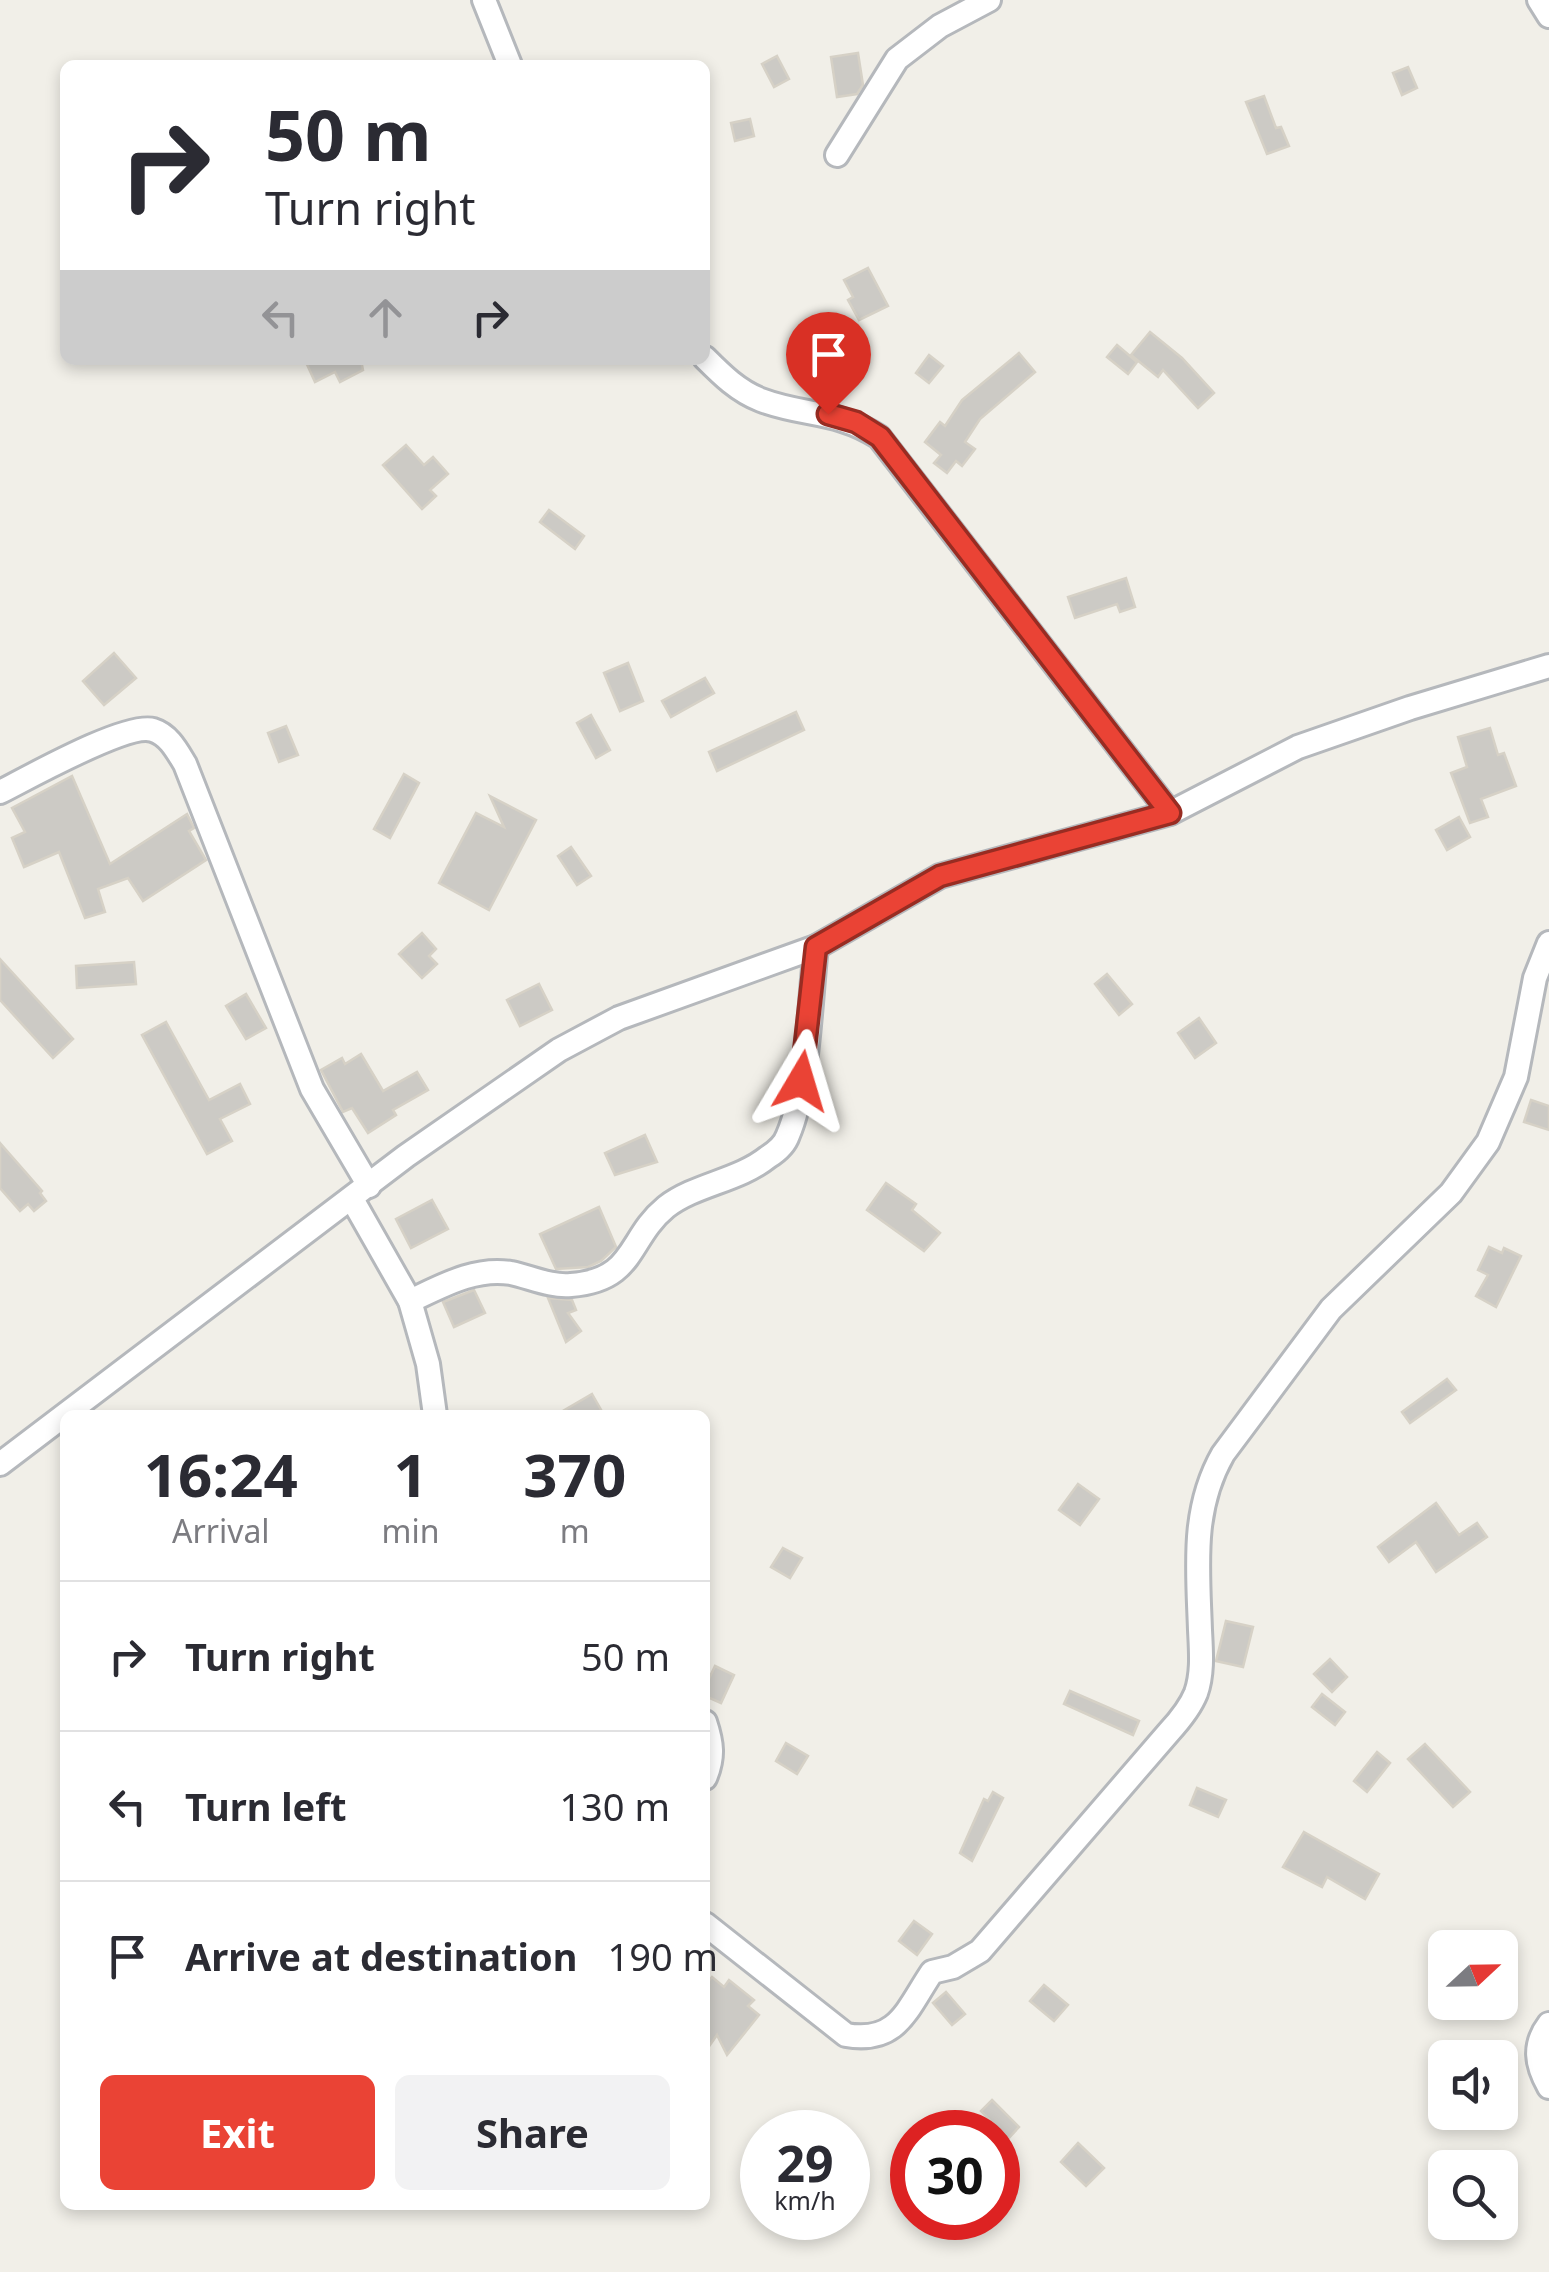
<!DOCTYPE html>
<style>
:root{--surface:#fff;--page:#f2f2f3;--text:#2b2b33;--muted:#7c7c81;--line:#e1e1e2;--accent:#ea4335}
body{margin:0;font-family:"Noto Sans",sans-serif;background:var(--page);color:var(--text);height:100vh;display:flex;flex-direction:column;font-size:38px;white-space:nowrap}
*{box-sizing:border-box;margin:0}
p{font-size:32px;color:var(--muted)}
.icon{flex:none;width:55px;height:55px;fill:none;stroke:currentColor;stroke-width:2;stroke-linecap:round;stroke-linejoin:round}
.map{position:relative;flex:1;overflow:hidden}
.drawer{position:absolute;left:60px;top:1410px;width:650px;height:800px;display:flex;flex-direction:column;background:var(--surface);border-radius:15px;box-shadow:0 5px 15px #0003}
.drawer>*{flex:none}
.hud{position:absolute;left:60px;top:60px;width:650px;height:305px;border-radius:15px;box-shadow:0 5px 15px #0003;background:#fff;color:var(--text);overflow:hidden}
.needle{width:65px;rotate:68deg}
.controls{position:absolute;left:1428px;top:1930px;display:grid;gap:20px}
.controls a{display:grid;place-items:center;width:90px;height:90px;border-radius:15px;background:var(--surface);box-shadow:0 5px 15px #0003;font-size:50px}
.speed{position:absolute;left:740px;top:2110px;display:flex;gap:20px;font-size:50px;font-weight:700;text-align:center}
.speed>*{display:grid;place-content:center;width:130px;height:130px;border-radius:50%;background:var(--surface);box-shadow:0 5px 15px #0003;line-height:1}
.speed small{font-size:25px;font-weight:400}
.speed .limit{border:15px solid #d22;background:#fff;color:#111}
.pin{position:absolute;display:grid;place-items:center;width:85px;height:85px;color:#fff;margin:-102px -42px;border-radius:50% 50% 50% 0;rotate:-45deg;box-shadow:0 0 10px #0007}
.pin .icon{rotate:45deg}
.me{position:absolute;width:110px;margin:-55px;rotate:7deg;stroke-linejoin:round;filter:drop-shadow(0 0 8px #0008)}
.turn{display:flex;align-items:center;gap:35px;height:210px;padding:0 40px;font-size:45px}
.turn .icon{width:130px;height:130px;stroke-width:2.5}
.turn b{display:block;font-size:70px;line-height:85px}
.lanes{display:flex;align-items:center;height:95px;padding:0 40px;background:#0003;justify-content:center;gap:50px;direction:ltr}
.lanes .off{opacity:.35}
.eta{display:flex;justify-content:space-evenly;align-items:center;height:170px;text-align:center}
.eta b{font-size:60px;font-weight:700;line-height:70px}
.action{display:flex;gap:20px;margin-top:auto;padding:20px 40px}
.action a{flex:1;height:115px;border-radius:15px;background:var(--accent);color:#fff;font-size:40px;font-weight:700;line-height:115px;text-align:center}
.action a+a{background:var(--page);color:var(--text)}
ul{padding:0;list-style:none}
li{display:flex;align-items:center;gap:30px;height:150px;padding:0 40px;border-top:2px solid var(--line)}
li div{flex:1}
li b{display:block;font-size:38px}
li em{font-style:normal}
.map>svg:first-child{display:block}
.building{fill:#cccac5;stroke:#d6d1c6;stroke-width:2.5}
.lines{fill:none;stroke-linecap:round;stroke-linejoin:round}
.minor-casing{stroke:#b5b8bc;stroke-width:28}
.minor{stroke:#fff;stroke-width:22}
.route-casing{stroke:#982c22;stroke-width:25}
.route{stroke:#ea4335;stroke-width:18}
</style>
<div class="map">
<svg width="1549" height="2272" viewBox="0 0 1549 2272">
<rect width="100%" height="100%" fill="#f1efe8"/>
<!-- building -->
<g class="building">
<polygon points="858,53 863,85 857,94 837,97 831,57"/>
<polygon points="777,56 789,79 774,87 762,64"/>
<polygon points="1408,67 1417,88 1402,95 1393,73"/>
<polygon points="1264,96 1276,128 1281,127 1289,146 1267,154 1246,102"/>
<polygon points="750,119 754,136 735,141 731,123"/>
<polygon points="868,268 888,306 859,320 848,300 853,297 844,280"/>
<polygon points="1150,332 1182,358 1214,393 1198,408 1163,370 1158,377 1131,355"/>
<polygon points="1117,345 1137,362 1128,374 1107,357"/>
<polygon points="1019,353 1035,372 980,419 965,442 975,449 962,466 956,461 947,473 934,463 941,455 925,442 940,422 945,426 962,400"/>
<polygon points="929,355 943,366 929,383 916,373"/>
<polygon points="305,360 361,360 363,370 340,382 335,372 315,382"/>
<polygon points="406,445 424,465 433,457 448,474 430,490 436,496 422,509 383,465"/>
<polygon points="549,510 584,536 575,549 540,522"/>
<polygon points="1126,578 1135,607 1120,612 1117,604 1075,618 1068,597"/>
<polygon points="114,653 136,678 104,705 83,681"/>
<polygon points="628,663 643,701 620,711 604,673"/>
<polygon points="705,678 714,693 671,717 662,701"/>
<polygon points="796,712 804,730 717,771 709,752"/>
<polygon points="591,715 610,750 596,758 577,723"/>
<polygon points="286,726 298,755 279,762 268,733"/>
<polygon points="1490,728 1498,755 1504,753 1516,786 1481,799 1488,817 1470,823 1451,773 1467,767 1458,737"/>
<polygon points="404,774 419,783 390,838 374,829"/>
<polygon points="72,776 110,864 187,814 194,828 189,831 206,860 143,901 128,878 98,889 105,912 85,918 59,852 24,867 12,838 25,832 12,808"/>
<polygon points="490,796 536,820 489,910 439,883 476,813 504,827"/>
<polygon points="1459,817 1470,837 1447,850 1436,830"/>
<polygon points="571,847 591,876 577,885 558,856"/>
<polygon points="422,933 436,949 429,956 437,964 422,978 399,954"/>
<polygon points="0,959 73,1039 53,1058 0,1000"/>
<polygon points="134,962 136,984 77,988 76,966"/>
<polygon points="1107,974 1132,1004 1119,1015 1095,984"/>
<polygon points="539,984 552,1010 520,1026 507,1000"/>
<polygon points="246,994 266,1028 246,1039 226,1006"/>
<polygon points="1199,1018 1216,1043 1195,1058 1178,1033"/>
<polygon points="166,1022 209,1100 240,1084 250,1104 220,1119 232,1141 207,1154 142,1035"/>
<polygon points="361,1054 383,1091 417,1072 428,1090 393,1110 396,1115 368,1133 352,1108 343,1112 321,1070 342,1058 345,1064"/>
<polygon points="1531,1100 1549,1106 1549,1130 1524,1122"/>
<polygon points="645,1135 657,1162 615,1175 605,1153"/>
<polygon points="0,1143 42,1191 40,1193 46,1201 34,1211 28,1204 20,1211 0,1188"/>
<polygon points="886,1183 916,1204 912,1210 940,1233 924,1251 867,1210"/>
<polygon points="432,1200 448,1229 411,1248 396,1219"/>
<polygon points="599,1207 616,1247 601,1261 588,1267 556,1269 540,1234"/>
<polygon points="1489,1247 1502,1253 1504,1248 1521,1256 1496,1307 1476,1296 1488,1275 1478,1270"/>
<polygon points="474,1290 485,1313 454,1327 443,1302"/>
<polygon points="548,1298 572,1300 576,1310 568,1313 581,1331 566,1342"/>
<polygon points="1447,1379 1456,1390 1410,1423 1402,1412"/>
<polygon points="592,1394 604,1415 556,1415"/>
<polygon points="1078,1484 1099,1499 1080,1525 1059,1510"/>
<polygon points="1436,1503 1459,1535 1477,1523 1487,1537 1436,1572 1416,1542 1389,1562 1378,1547"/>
<polygon points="783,1548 802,1558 790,1578 771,1567"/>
<polygon points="1226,1621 1253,1627 1243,1667 1216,1661"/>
<polygon points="1330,1659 1347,1677 1332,1692 1314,1674"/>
<polygon points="715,1666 734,1675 721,1703 705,1696 705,1687"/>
<polygon points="1070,1691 1139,1721 1133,1735 1064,1704"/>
<polygon points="1322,1694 1345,1712 1335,1725 1312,1707"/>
<polygon points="786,1743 808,1756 797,1774 776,1761"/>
<polygon points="1425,1744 1470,1792 1453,1807 1408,1759"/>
<polygon points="1377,1752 1390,1763 1367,1792 1354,1781"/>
<polygon points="1197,1788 1226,1800 1218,1817 1190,1805"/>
<polygon points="993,1792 1003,1798 972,1861 960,1853 984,1799 988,1801"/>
<polygon points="1304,1832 1379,1874 1365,1899 1327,1877 1322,1887 1283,1867"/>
<polygon points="914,1921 932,1934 917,1955 899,1941"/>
<polygon points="712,1977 724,1987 729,1980 754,2000 748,2006 759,2015 727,2055 717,2035 705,2052 705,1985"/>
<polygon points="1044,1985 1068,2005 1054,2021 1030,2001"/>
<polygon points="946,1992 965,2014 952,2025 933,2003"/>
<polygon points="992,2100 1019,2127 1008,2139 981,2111"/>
<polygon points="1078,2143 1104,2168 1086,2186 1061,2162"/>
</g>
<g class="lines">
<defs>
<g id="minor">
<polyline points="484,0 510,65"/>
<polyline points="1539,0 1549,16"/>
<polyline points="837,155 897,59 940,26 989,0"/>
<path d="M705 358C722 375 738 391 761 400 803 416 837 410 879 437L1170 813"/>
<path d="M0 792C28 778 127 722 153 730 169 735 177 751 185 764L312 1089 369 1186"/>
<polyline points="352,1199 410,1301 428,1364 435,1415"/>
<path d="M410 1301C442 1286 475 1267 511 1273 530 1277 551 1287 571 1285 636 1280 627 1239 666 1207 696 1184 738 1181 768 1157 776 1152 785 1144 788 1135 808 1089 810 1000 816 947"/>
<polyline points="0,1464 406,1156 559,1050 619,1018 816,947 940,876 1170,813 1298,747 1410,708 1549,666"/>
<path d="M705 1722C712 1743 714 1757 705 1778"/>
<path d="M705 1924 846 2035C898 2044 907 2009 932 1972L953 1967 980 1951 1169 1732C1180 1720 1190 1708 1196 1693 1203 1673 1201 1651 1200 1630 1198 1568 1191 1510 1223 1454L1331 1309 1451 1193 1488 1142 1516 1077 1535 978 1549 943"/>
<path d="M1549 2024C1533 2045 1536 2064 1549 2087"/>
</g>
</defs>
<!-- minor casing -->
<use href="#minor" class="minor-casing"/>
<!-- minor -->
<use href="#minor" class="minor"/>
</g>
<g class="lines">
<defs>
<polyline id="route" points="801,1081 816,947 940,876 1170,813 880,437 856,422 828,414"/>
</defs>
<!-- route casing -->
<use href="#route" class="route-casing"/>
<!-- route -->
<use href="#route" class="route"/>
</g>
</svg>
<div class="controls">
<a><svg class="needle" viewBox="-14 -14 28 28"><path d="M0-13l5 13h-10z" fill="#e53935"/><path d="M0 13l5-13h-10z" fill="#7c7c81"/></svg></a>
<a><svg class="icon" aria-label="sound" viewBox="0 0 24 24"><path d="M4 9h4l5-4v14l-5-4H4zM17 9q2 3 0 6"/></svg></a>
<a><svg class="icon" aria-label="search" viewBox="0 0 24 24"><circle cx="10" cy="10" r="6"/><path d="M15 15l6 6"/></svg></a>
</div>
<div class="speed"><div>29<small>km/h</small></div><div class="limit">30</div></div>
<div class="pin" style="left:828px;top:414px;background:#d93025"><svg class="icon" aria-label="arrive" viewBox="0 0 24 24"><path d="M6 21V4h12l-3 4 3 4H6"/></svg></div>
<svg class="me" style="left:801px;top:1081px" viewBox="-20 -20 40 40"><path d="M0-17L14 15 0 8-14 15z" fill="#ea4335" stroke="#fff" stroke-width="4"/></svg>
<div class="hud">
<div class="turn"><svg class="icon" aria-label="right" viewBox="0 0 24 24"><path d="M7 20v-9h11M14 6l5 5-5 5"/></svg><div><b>50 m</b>Turn right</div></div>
<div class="lanes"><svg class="icon off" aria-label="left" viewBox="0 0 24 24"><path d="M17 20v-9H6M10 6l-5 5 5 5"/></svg><svg class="icon off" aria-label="ahead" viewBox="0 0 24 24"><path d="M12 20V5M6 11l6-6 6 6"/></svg><svg class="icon" aria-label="right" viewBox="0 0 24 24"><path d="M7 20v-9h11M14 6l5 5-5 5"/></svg></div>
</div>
<section class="drawer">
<div class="eta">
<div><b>16:24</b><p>Arrival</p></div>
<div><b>1</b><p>min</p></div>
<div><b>370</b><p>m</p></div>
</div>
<ul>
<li><svg class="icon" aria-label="right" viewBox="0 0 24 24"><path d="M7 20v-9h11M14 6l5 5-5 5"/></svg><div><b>Turn right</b></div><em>50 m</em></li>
<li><svg class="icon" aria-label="left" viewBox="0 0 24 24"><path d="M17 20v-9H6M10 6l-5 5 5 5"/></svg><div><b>Turn left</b></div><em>130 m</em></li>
<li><svg class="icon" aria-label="arrive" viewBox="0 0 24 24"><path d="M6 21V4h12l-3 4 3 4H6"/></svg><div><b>Arrive at destination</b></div><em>190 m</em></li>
</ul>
<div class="action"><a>Exit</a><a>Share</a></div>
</section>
</div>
